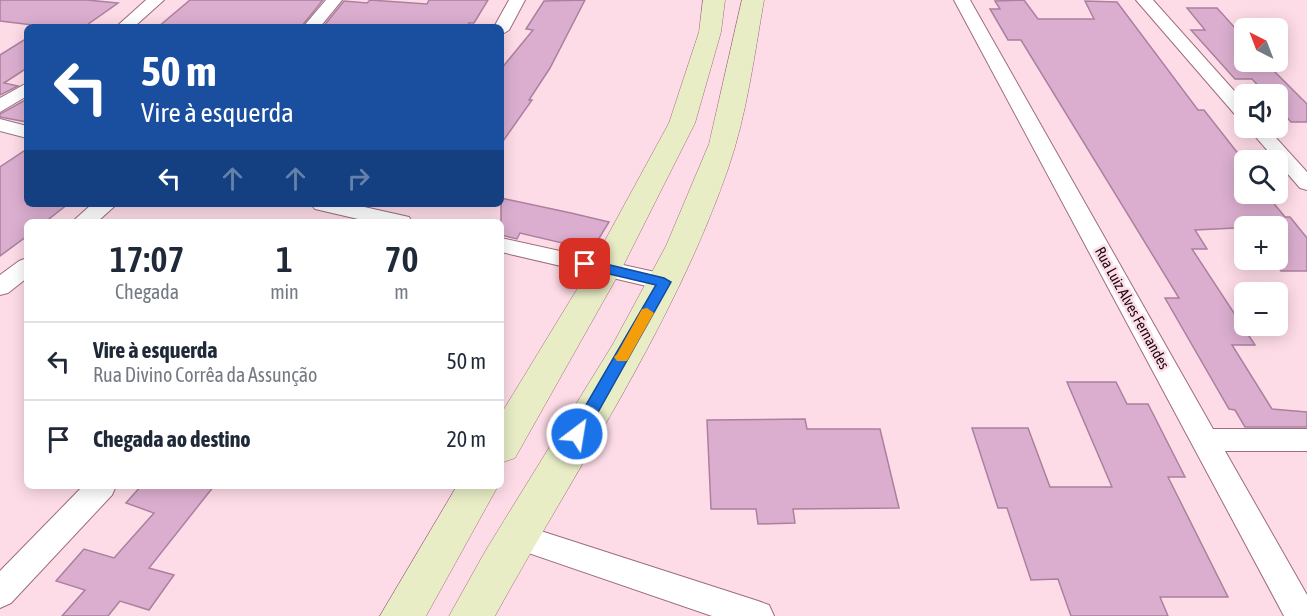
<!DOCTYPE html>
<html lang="pt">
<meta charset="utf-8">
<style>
:root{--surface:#fff;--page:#f6f6f7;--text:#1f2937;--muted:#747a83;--line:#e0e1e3}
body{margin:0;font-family:"Asap Condensed",sans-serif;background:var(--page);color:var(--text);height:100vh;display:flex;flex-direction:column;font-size:22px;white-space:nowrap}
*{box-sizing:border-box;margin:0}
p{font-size:20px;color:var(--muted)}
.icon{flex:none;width:33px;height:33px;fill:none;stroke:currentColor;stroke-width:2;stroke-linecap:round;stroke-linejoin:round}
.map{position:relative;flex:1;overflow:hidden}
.details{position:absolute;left:24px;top:219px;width:480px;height:270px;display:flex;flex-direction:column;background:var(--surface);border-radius:9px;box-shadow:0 3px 15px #0003}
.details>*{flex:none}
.banner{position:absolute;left:24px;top:24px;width:480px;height:183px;border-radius:9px;box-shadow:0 3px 15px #0003;background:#1a4fa0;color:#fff;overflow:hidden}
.needle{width:39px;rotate:318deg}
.buttons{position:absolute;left:1234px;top:18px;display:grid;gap:12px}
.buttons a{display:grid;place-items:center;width:54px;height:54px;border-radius:9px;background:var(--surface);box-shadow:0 3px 15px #0003;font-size:30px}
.pin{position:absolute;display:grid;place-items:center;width:51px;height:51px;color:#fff;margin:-26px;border-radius:12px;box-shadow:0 3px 9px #0006}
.me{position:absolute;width:66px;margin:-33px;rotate:31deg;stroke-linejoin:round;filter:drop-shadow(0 0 4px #0008)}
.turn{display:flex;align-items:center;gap:21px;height:126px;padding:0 18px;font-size:27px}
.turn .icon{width:78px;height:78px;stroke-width:2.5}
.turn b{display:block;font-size:42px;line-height:51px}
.lanes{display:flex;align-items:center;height:57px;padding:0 18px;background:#0003;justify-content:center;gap:30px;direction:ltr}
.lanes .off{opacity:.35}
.eta{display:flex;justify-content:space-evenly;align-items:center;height:102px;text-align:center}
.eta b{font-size:36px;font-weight:600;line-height:42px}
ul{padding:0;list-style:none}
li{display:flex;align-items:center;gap:18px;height:78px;padding:0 18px;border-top:2px solid var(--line)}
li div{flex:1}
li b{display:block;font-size:22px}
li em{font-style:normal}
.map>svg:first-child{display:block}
.building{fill:#dbaecf;stroke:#ab809f;stroke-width:1.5}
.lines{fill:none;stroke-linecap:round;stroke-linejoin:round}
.street-casing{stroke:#9e6c7e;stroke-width:2}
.secondary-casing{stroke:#9e6c7e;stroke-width:1}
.street{fill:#fff;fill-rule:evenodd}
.secondary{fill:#e8edc6;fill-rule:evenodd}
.route{fill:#1a73e8;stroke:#114b97;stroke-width:1.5}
.slow{fill:#f59e0b}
.labels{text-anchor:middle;stroke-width:5;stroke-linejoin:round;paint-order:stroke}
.street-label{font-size:15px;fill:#1a080f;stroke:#fedce7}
</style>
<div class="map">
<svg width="1307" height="616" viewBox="0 0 1307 616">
<rect width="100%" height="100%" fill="#fedce7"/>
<!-- building -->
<g class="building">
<polygon points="0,0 87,0 118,3 84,27 49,27 0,21"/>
<polygon points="190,0 323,0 301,27 158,27"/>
<polygon points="370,0 427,4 429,0 488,0 474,23 469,23 467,27 323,27 344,1 367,3"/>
<polygon points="585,0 550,68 529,100 532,100 501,144 501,69 533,30 526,29 544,1"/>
<polygon points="1024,0 1038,19 1094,19 1085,1 1117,2 1198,110 1204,110 1240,156 1236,156 1245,167 1245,194 1266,194 1285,217 1290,217 1307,238 1307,271 1281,271 1273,260 1278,260 1278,226 1195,230 1207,249 1192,249 1255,345 1232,345 1272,409 1307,412 1307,427 1245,427 1235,410 1229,409 1165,298 1179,298 1021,40 1008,40 990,9 1000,9 995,1"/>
<polygon points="1187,8 1217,8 1245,39 1245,62 1265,62 1307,104 1307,122 1291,122 1278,107 1278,94 1266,94 1252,79 1235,79 1191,30 1205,30"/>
<polygon points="27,38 27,68 4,83 18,86 0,95 0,55"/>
<polygon points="27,99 27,122 0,117 0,114"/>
<polygon points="27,149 27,204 68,204 45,222 27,222 27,236 0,256 0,167"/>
<polygon points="501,198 571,213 609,222 592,250 520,233 517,239 501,235"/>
<polygon points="1067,382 1116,382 1127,404 1148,404 1185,477 1168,477 1228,597 1160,597 1168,616 1071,616 1058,579 1031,580 1007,508 998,508 972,428 1028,428 1050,487 1112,487"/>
<polygon points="805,419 807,429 880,429 899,508 793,509 795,523 758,524 756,509 711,509 707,420"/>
<polygon points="141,486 214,486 149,568 174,575 149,610 120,601 108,616 62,616 85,590 56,581 84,549 114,558 154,513 126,503"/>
</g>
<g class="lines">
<defs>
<g id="street">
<polygon points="146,0 164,0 134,27 116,27"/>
<polygon points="326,0 342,0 320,27 303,27"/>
<polygon points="509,0 525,0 509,30 501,35 501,27 494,27"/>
<polygon points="954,0 970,0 1213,429 1307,429 1307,451 1225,451 1307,595 1307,616 1284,616"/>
<polygon points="1136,0 1153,0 1245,103 1245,120 1238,118"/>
<polygon points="27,83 27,96 0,112 0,98"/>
<polygon points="0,119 27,126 27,138 0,131"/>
<polygon points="1248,128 1267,128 1307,172 1307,190 1300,188"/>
<polygon points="92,204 117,204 97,222 72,222"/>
<polygon points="311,204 351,204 409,217 412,222 371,222 315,209"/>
<polygon points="501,238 664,274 672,276 676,282 672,288 664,290 501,252"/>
<polygon points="27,258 27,278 8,293 0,295 0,275 19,261"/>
<polygon points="83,486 116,486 112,495 11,603 0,608 0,571"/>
<polygon points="516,523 758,601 769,605 774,616 712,616 505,545 501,536 505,527"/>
</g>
<g id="secondary">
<polygon points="703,0 725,0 721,32 695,123 622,268 515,458 501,463 501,414 590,268 669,123 699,32"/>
<path d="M742 0H764C754 57 747 114 728 169 673 327 575 470 495 616H449L486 550 613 344 666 246 709 144Z"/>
<polygon points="457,486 498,486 426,616 380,616"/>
</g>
</defs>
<!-- street casing -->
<use href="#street" class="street-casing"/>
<!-- secondary casing -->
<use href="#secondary" class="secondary-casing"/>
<!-- street -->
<use href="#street" class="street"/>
<!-- secondary -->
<use href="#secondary" class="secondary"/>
</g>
<!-- route -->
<polygon class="route" points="585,259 664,278 671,282 583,439 577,441 569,434 656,285 580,267 578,264"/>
<!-- slow -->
<polygon class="slow" points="647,308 654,313 627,361 617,361 614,357 617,354 642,309"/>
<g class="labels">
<!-- street labels -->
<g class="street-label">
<text transform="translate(1132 308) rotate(61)" y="5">Rua Luiz Alves Fernandes</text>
</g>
</g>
</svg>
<div class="buttons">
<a><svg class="needle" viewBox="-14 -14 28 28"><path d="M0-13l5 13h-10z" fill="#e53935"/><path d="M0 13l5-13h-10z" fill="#747a83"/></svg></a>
<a><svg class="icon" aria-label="sound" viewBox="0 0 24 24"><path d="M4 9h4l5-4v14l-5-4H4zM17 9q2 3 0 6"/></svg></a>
<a><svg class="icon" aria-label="search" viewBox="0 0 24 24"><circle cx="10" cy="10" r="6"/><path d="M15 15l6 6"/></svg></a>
<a>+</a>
<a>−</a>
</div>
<div class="pin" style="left:585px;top:264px;background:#d93025"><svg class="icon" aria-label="arrive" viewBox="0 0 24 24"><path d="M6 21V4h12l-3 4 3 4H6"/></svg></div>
<svg class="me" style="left:577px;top:434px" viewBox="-20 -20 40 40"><circle r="17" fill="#1a73e8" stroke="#fff" stroke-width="3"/><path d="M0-11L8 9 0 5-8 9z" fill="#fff"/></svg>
<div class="banner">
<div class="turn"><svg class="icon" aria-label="left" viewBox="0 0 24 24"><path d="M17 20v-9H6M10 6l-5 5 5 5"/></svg><div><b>50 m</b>Vire à esquerda</div></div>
<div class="lanes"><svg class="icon" aria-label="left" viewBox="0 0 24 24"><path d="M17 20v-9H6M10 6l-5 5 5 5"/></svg><svg class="icon off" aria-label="ahead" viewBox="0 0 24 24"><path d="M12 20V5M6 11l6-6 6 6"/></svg><svg class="icon off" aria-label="ahead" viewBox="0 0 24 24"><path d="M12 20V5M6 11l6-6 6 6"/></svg><svg class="icon off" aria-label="right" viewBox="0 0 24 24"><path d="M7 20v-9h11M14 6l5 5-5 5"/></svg></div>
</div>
<section class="details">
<div class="eta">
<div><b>17:07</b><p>Chegada</p></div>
<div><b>1</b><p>min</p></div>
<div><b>70</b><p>m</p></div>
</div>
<ul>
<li><svg class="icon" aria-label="left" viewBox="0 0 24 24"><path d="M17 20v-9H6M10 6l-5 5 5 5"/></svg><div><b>Vire à esquerda</b><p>Rua Divino Corrêa da Assunção</p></div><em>50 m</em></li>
<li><svg class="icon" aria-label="arrive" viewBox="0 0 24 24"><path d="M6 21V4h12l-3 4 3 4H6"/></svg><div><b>Chegada ao destino</b></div><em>20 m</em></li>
</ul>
</section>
</div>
